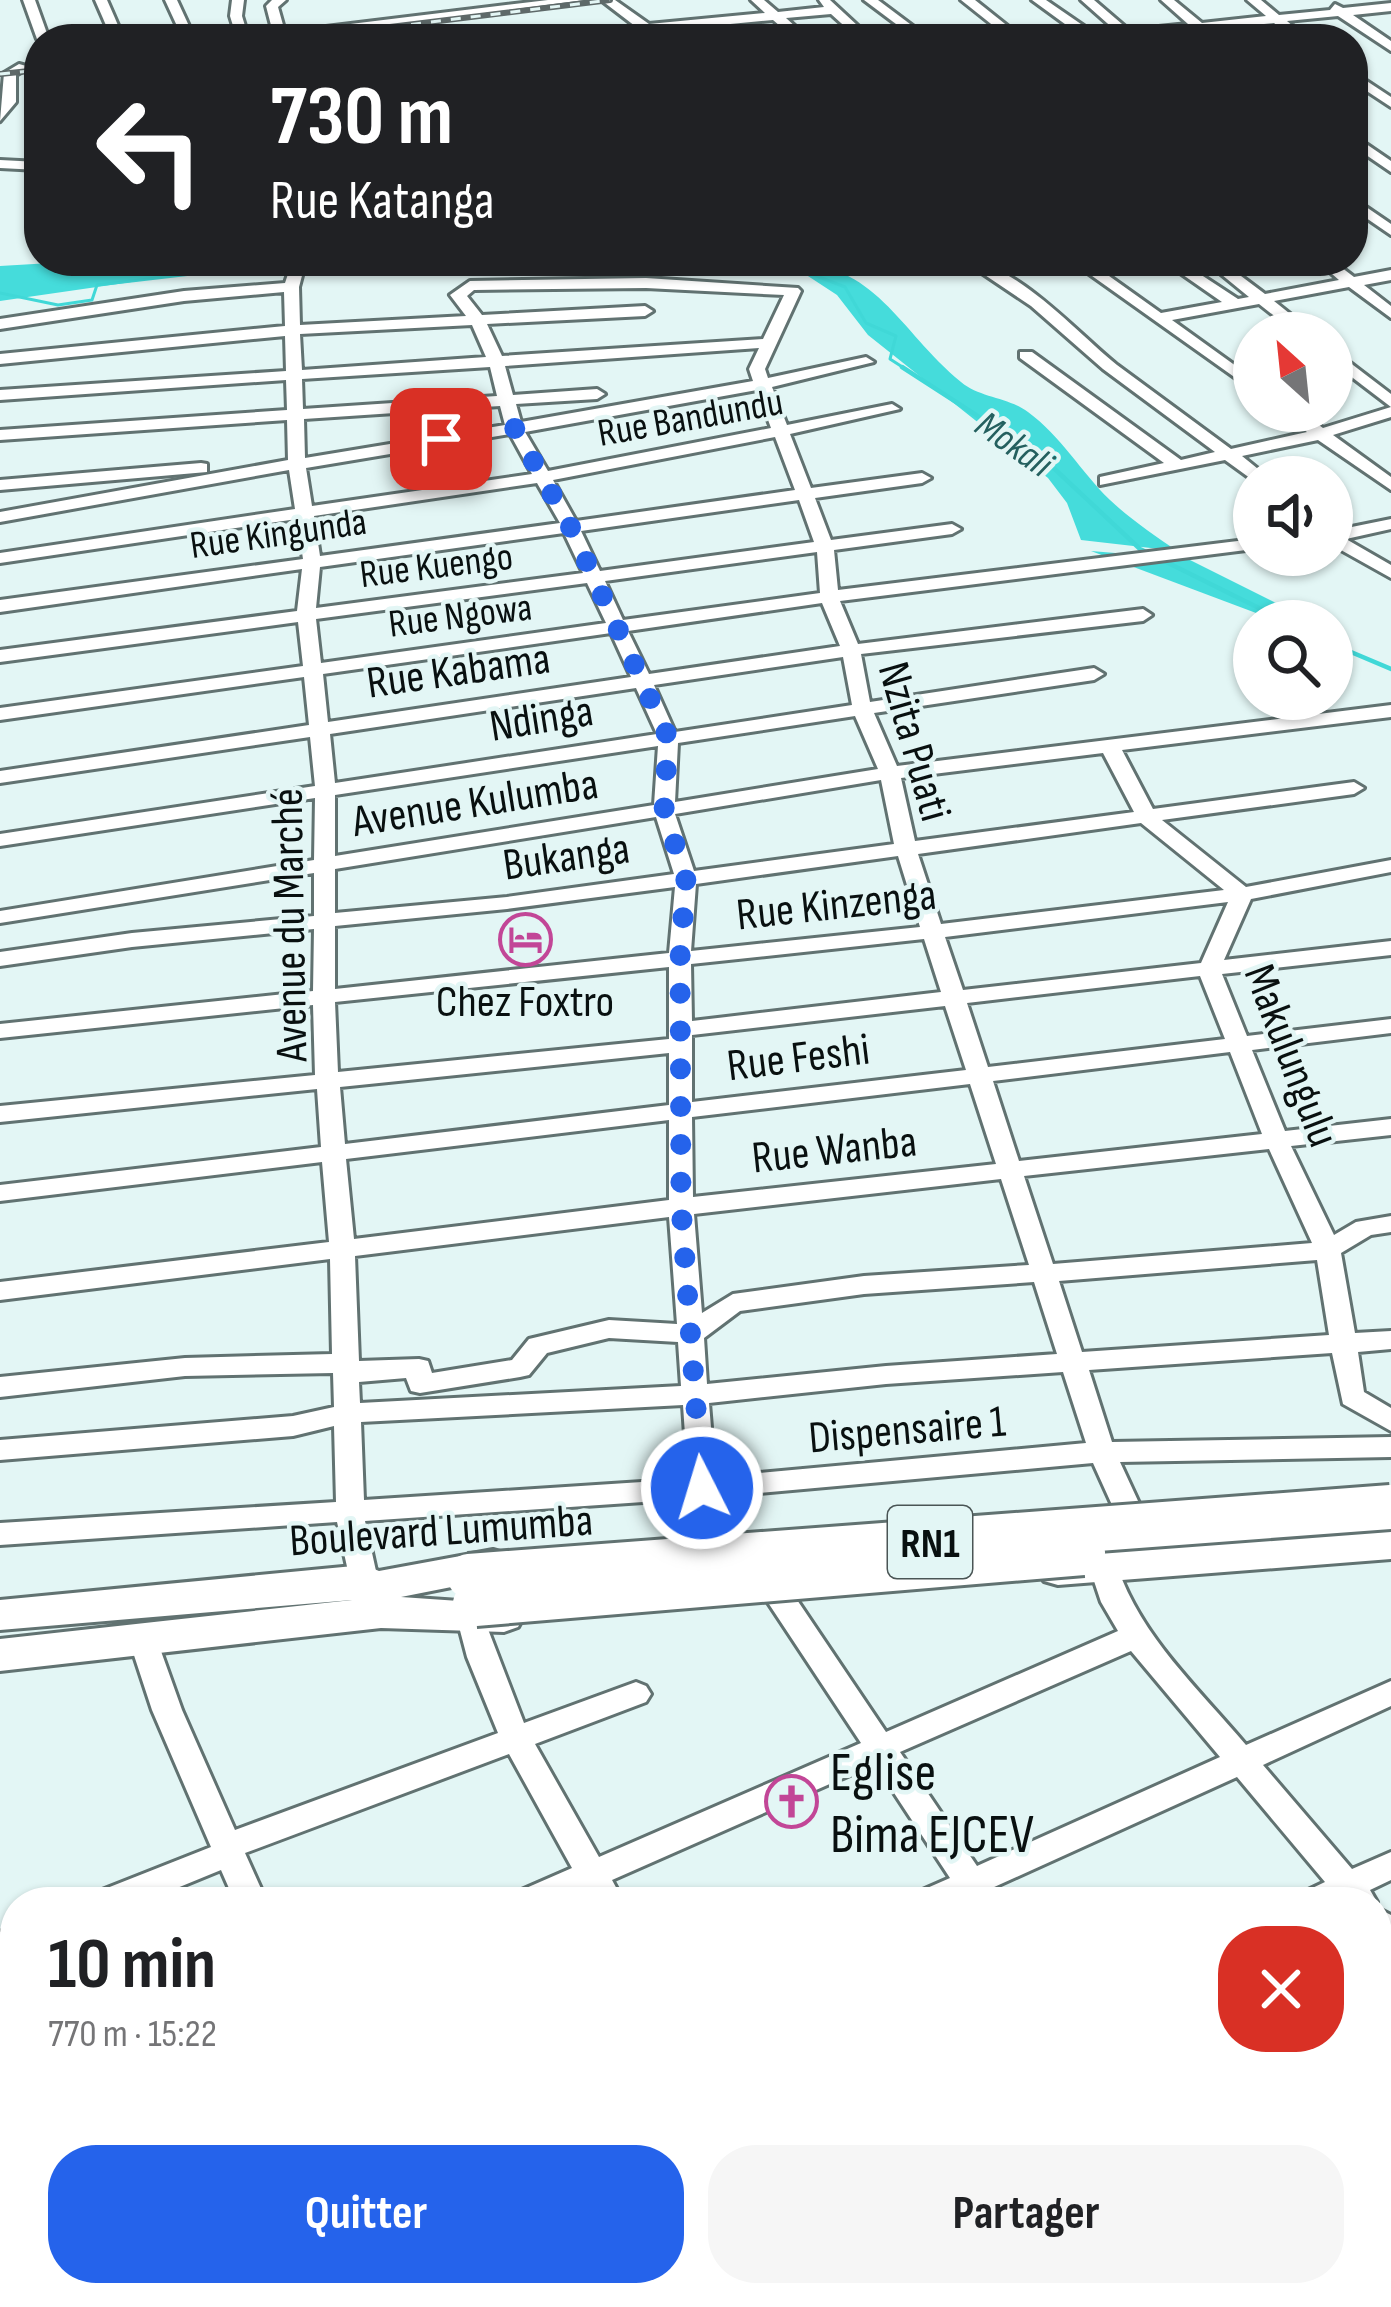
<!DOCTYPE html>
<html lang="fr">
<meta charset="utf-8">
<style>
:root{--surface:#fff;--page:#f6f6f6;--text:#202124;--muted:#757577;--accent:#2563eb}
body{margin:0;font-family:"Sofia Sans Condensed",sans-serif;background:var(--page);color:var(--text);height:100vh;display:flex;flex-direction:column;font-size:45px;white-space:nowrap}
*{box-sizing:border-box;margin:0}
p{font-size:39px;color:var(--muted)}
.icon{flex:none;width:66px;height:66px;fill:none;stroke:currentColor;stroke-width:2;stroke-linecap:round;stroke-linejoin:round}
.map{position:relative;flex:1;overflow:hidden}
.sheet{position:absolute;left:0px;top:1887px;width:1392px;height:420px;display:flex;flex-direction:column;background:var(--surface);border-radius:48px 48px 0 0;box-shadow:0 3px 9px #0004}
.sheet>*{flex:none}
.guide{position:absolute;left:24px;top:24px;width:1344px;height:252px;border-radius:48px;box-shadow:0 3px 9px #0004;background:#202124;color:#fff;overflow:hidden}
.needle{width:78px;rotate:333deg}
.controls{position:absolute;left:1233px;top:312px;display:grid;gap:24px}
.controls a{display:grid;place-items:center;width:120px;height:120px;border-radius:50%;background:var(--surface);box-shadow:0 3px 9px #0004;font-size:60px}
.pin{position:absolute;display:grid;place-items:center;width:102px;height:102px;color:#fff;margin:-51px;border-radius:24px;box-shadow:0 6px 18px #0006}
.me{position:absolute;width:132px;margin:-66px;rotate:355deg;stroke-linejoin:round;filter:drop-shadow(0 0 9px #0008)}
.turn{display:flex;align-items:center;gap:42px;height:252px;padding:0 48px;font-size:54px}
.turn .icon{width:156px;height:156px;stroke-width:2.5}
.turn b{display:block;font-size:84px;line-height:102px}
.round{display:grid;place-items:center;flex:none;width:126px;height:126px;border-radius:48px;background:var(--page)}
.summary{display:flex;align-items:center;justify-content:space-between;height:204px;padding:0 48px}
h1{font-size:72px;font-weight:700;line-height:90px}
.action{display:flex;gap:24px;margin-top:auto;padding:24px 48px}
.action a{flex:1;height:138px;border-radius:48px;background:var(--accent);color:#fff;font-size:48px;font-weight:700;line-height:138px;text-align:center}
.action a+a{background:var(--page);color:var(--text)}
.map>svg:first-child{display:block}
.forest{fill:#45dcdb}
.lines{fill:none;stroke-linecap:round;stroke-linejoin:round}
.stream-far1{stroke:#40d8d7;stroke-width:3}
.stream{stroke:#40d8d7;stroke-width:4.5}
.minor-casing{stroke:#617271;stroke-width:6}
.highway-casing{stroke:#617271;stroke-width:6}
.minor{fill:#fff;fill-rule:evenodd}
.highway{fill:#fff;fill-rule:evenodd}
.rail-casing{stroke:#5e6969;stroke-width:6}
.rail{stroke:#e3f6f5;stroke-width:3;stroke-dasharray:10;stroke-linecap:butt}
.highway-bridge-casing{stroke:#617271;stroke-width:50;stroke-linecap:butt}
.highway-bridge{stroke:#fff;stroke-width:44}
.route{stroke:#2563eb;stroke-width:21;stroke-dasharray:0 37.8}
.labels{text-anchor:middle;stroke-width:9;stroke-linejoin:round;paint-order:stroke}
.far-street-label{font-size:39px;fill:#091010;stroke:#e3f6f5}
.far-water-label{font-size:39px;font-style:italic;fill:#24605f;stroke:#e3f6f5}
.shield{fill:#e3f6f5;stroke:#4a5555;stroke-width:3}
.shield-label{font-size:42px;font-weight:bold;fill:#091010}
.street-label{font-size:45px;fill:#091010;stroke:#e3f6f5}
.poi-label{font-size:45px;fill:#091010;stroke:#e3f6f5}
.near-poi-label{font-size:54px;fill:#091010;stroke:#e3f6f5;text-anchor:start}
</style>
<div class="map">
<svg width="1391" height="2307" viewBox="0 0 1391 2307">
<rect width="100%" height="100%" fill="#e3f6f5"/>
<!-- forest -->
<g class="forest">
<polygon points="85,261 416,261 331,269 269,262 0,301 0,266"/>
<path d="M785 261C878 263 897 329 961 382 980 398 1008 397 1028 412 1061 436 1081 472 1110 500 1130 519 1154 535 1177 551L1081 540 1067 503 1048 478 868 335 837 295Z"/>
<polygon points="1091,551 1188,559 1312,621 1277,621"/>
</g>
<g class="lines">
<!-- stream-far1 -->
<g class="stream-far1">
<polyline points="307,261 373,270 438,261"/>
<polyline points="698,261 737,261"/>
<polyline points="778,261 845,287 866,323 896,336 890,359 907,370"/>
<polyline points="0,293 58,305 92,300 97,285 304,261"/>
</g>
<!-- stream -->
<g class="stream">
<polyline points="902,367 1044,459 1140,549 1285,621"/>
<polyline points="1332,644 1391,669"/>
</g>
<defs>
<g id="minor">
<polygon points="23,0 35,0 49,39 37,39"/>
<polygon points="95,0 107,0 124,39 112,39"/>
<polygon points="165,0 177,0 195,39 183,39"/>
<polygon points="232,0 244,0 242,16 249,39 237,39 230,16"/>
<polygon points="272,0 286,0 278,7 285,32 548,0 584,0 287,39 250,39 273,33 266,6"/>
<polygon points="601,0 615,0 649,24 765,13 751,0 764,0 778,12 824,7 819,0 830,0 872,39 819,39 851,32 831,14 786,18 809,39 795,39 773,20 658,31 653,37 644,32 529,39 635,26"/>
<polygon points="864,0 878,0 930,39 916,39"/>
<polygon points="961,0 975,0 1024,39 1010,39"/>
<polygon points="1032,0 1046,0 1094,33 1116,31 1081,0 1094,0 1129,30 1188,24 1161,0 1174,0 1202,23 1266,16 1247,0 1261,0 1279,15 1330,10 1335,4 1343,8 1391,3 1391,11 1353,15 1391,41 1391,51 1338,16 1287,21 1308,39 1294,39 1274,23 1210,29 1220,39 1206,39 1196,31 1137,39 1071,39 1080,35"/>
<polygon points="19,64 30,67 16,75 16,102 0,121 4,73"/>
<polygon points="1353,72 1391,97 1391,107 1353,82"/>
<polygon points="1353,135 1391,161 1391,172 1353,146"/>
<polygon points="0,160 39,162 39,170 0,168"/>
<polygon points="1353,198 1391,224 1391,235 1353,209"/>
<path d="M964 261C1014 261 1078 334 1117 365 1155 393 1193 421 1231 449L1307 432 1281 411H1300L1323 428 1391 407V417L1333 435 1391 477V490L1318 440 1242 456 1268 477H1254V481L1225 460 1100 485V477L1164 463 1020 358V352H1032L1181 460 1215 452 1103 369 1031 306Z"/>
<polygon points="1071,261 1088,261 1161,313 1222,302 1163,261 1180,261 1238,299 1249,297 1205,261 1221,261 1265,294 1339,280 1317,261 1333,261 1354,277 1391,270 1391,280 1364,285 1391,306 1391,318 1349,287 1274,301 1314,333 1296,333 1259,304 1172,320 1254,379 1254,391"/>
<path d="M297 264 304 268 299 287 300 325 466 316 450 295 470 281 646 278 798 288 801 291 765 369 768 378 866 357 874 362 772 387 787 425 892 404 900 409 790 434 811 488 922 473 931 478 922 483 815 498 831 540 952 524 961 529 952 534 834 550 838 590 1254 539V549L840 601 858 644 1143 609 1152 615 1143 621 861 654 870 702 1094 668 1104 674 1094 680 874 713 897 766 1391 705V717L1122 750 1153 809 1354 782 1364 788 1354 794 1162 820 1246 887 1391 860V872L1251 899 1224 960 1391 941V955L1222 974 1247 1036 1391 1019V1033L1252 1050 1285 1131 1391 1119V1135L1291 1146 1334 1235 1356 1222 1391 1216V1232L1371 1235 1341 1253 1355 1333 1391 1331V1349L1358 1352 1364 1392 1391 1408V1431L1343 1404 1332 1353 1089 1370 1112 1442 1391 1437V1457L1120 1462 1145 1516 1117 1566C1141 1637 1199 1689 1246 1745L1391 1681V1706L1263 1765 1352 1869 1391 1852V1880L1370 1890 1377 1902H1299L1304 1892 1325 1882 1237 1777 992 1888 1000 1902H913L918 1892 950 1878 875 1764 612 1880 624 1902H591L585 1891 561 1902H512L517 1892 572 1868 509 1754 245 1853 267 1902H235L221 1870 143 1902H92L97 1892 211 1847 152 1710 129 1640 133 1632 143 1629 153 1632 157 1640 182 1710 235 1830 498 1733 467 1657 457 1619 461 1611 471 1608 481 1611 524 1723 636 1682 646 1686 651 1694 646 1702 535 1744 599 1857 861 1743 767 1601 763 1593 767 1585 777 1582 787 1585 886 1732 1118 1631 1101 1602 1089 1566 1117 1516 1093 1463 715 1497 710 1550 706 1558 696 1561 686 1558 682 1550 687 1499 365 1521 378 1580 374 1588 364 1591 354 1588 350 1580 337 1522 0 1545V1523L336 1502 334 1426 293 1436 0 1460V1440L293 1416 334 1407 333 1373 185 1376 0 1397V1377L185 1358 332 1354 330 1259 0 1300V1282L329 1242 322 1162 0 1201V1185L321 1147 317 1089 0 1122V1106L315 1075 313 1005 0 1038V1024L313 991 314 929 132 947 0 966V952L132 933 314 916V873L0 923V911L314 860 315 798 0 846V834L315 786 310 737 0 783V771L309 725 304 677 0 720V708L303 666 298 622 0 662V650L297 611 302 569 0 612V600L303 559 297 519 0 563V553L295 509 289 470 0 522V512L288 460 287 420 0 440V430L287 410 286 380 0 400V390L286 371 285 336 0 364V354L285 326 284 292 184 301 0 329V319L184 291 285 283 290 268ZM646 288 784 295 763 339 502 356 487 324 645 316 653 311 645 306 482 315 467 296 474 290ZM472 325 486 357 302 370 300 334ZM759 348 749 369 753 381 521 422 516 404 597 399 605 394 597 389 513 395 505 366ZM490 367 497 396 303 409 302 379ZM757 390 771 428 548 471 525 432ZM500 406 505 425 305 458 304 419ZM510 434 532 474 312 506 306 468ZM775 437 795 490 576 521 553 480ZM537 483 560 523 320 556 314 516ZM799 500 814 542 600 571 581 531ZM564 533 583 573 316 608 320 567ZM817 552 820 593 623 620 605 581ZM587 583 606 623 321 663 316 619ZM822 603 840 646 649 674 628 631ZM611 633 631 677 328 722 323 674ZM843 657 852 705 675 732 654 685ZM636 688 657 734 335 783 330 734ZM855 716 878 769 675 802 678 743ZM658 746 654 805 335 856V795ZM1103 753 1134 812 915 841 901 778ZM881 780 894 844 694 871 675 814ZM656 817 674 874 507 897 335 913V869ZM1141 823 1224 890 941 924 918 854ZM898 856 920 927 691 951 696 884ZM675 887 669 953 335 989V926L507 909ZM1228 902 1201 963 963 990 945 937ZM924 939 941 992 692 1021 691 964ZM669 967V1039L338 1072 335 1002ZM1200 976 1225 1039 988 1067 967 1003ZM945 1006 966 1070 692 1102V1035ZM1230 1052 1262 1134 1019 1161 993 1081ZM669 1053V1105L345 1144 340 1087ZM970 1084 996 1164 693 1197 692 1117ZM669 1120V1200L354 1239 346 1159ZM1269 1149 1312 1243 1053 1264 1024 1176ZM1001 1179 1029 1265 864 1276 733 1294 702 1313 694 1214ZM669 1217 677 1324 609 1320 529 1339 512 1360 432 1373 428 1361 419 1359 359 1361 355 1256ZM1317 1260 1329 1335 1082 1352 1059 1281ZM1034 1282 1057 1354 886 1366 707 1384 704 1338 740 1311 864 1294ZM609 1338 678 1342 681 1386 360 1403 359 1382 406 1378 411 1391 420 1393 520 1377 529 1375 547 1353ZM1063 1372 1086 1443 715 1477 709 1403 886 1384ZM683 1405 688 1479 364 1500 361 1422ZM1131 1651 1220 1757 977 1866 900 1752Z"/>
<polygon points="1332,349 1391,394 1391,407 1332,362"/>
<polygon points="201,463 207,464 207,472 0,490 0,480"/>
<polygon points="1391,519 1391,529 1346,539 1391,565 1391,578 1332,545 1332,531"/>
<polygon points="1377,1908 1391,1915 1391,1953 1377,1946"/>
<polygon points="15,1926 15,1954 0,1960 0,1932"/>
<polygon points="1391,2049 1391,2081 1377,2086 1377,2054"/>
<polygon points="15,2092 15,2124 0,2130 0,2098"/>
<polygon points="0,2256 13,2261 15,2292 58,2292 53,2304 0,2307"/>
<polygon points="388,2292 424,2292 430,2307 394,2307"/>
<polygon points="460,2292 517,2292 512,2304 506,2307 449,2307 454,2295"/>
<polygon points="810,2292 848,2292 855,2307 817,2307"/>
<polygon points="917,2292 972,2292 961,2307 907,2307"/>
<polygon points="1232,2292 1272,2292 1279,2307 1239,2307"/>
</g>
<g id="highway">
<polygon points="1391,1529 1391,1559 1058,1585 1044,1581 1039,1570 1044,1559 1058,1555"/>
<polygon points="493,1550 507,1554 512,1565 507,1576 401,1597 518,1605 524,1616 518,1627 504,1632 381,1628 0,1671 0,1639 352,1600 0,1630 0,1600 364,1565 379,1571"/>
</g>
</defs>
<!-- minor casing -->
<use href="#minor" class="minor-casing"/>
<!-- highway casing -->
<use href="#highway" class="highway-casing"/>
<!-- minor -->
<use href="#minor" class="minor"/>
<!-- highway -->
<use href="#highway" class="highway"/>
<defs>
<g id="rail">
<polyline points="292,39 610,0"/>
<polyline points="0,74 39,70"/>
</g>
</defs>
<!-- rail casing -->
<use href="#rail" class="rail-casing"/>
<!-- rail -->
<use href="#rail" class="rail"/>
<defs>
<g id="highway-bridge">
<polyline points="469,1576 1391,1507"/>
<polyline points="475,1604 1083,1553"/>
</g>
</defs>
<!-- highway-bridge casing -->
<use href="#highway-bridge" class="highway-bridge-casing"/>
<!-- highway-bridge -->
<use href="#highway-bridge" class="highway-bridge"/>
</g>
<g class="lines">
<!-- route -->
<polyline class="route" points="441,439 514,427 570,526 668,737 664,811 686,878 680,958 681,1207 702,1488"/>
</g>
<!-- icons -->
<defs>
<symbol id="hotel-ring" viewBox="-11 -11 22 22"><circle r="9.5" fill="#e3f6f5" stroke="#c24697" stroke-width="1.5"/><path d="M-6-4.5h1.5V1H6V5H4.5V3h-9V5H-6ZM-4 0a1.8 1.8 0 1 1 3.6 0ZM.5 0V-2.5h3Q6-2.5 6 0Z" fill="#c24697"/></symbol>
<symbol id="church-ring" viewBox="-11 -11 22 22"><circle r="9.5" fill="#e3f6f5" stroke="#c24697" stroke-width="1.5"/><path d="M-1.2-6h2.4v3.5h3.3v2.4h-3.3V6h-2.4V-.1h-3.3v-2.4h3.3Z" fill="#c24697"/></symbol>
</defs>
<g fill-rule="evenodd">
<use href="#hotel-ring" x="496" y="910" width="59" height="59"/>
<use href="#church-ring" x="762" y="1772" width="59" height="59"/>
</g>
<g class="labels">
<!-- far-street labels -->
<g class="far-street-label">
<text transform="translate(690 416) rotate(-10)" y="14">Rue Bandundu</text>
<text transform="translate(278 532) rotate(-8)" y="14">Rue Kingunda</text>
<text transform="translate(436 564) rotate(-7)" y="14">Rue Kuengo</text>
<text transform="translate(460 614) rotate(-7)" y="14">Rue Ngowa</text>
</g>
<!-- far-water labels -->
<g class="far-water-label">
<text transform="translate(1015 443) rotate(35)" y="14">Mokali</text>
</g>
<!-- shield labels -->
<rect class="shield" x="888" y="1506" width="84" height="72" rx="9"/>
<g class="shield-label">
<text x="930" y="1557">RN1</text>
</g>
<!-- street labels -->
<g class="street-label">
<text transform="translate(458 669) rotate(-8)" y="16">Rue Kabama</text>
<text transform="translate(541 717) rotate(-9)" y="16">Ndinga</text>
<text transform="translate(916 741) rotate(74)" y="16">Nzita Puati</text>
<text transform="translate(475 801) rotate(-9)" y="16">Avenue Kulumba</text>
<text transform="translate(566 855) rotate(-8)" y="16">Bukanga</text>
<text transform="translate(836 903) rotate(-6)" y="16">Rue Kinzenga</text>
<text transform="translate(288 925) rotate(-91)" y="16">Avenue du Marché</text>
<text transform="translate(1293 1055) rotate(69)" y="16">Makulungulu</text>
<text transform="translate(798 1056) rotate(-7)" y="16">Rue Feshi</text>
<text transform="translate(834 1148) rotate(-6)" y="16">Rue Wanba</text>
<text transform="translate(907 1428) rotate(-5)" y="16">Dispensaire 1</text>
<text transform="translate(441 1529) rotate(-4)" y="16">Boulevard Lumumba</text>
</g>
<!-- poi labels -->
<g class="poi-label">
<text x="525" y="1016">Chez Foxtro</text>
</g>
<!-- near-poi labels -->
<g class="near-poi-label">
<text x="830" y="1790">Eglise<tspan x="830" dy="62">Bima EJCEV</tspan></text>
</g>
</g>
</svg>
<div class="controls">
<a><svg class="needle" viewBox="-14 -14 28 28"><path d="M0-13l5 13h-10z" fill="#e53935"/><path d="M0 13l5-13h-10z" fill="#757577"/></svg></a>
<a><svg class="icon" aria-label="sound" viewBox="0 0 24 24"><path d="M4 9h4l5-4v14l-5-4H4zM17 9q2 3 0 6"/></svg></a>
<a><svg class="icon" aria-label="search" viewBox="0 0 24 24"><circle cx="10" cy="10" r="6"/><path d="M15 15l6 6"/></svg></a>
</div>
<div class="pin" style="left:441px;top:439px;background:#d93025"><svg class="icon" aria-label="arrive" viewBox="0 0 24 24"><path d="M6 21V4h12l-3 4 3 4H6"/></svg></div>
<svg class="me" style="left:702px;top:1488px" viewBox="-20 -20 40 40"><circle r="17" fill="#2563eb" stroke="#fff" stroke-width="3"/><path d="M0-11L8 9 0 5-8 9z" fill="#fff"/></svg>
<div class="guide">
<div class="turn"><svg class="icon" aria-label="left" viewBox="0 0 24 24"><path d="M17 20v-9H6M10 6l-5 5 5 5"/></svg><div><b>730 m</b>Rue Katanga</div></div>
</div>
<section class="sheet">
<div class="summary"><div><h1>10 min</h1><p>770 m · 15:22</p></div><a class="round" style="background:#d93025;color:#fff"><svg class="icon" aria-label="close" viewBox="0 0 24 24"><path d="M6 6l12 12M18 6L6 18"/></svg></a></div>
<div class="action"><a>Quitter</a><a>Partager</a></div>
</section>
</div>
